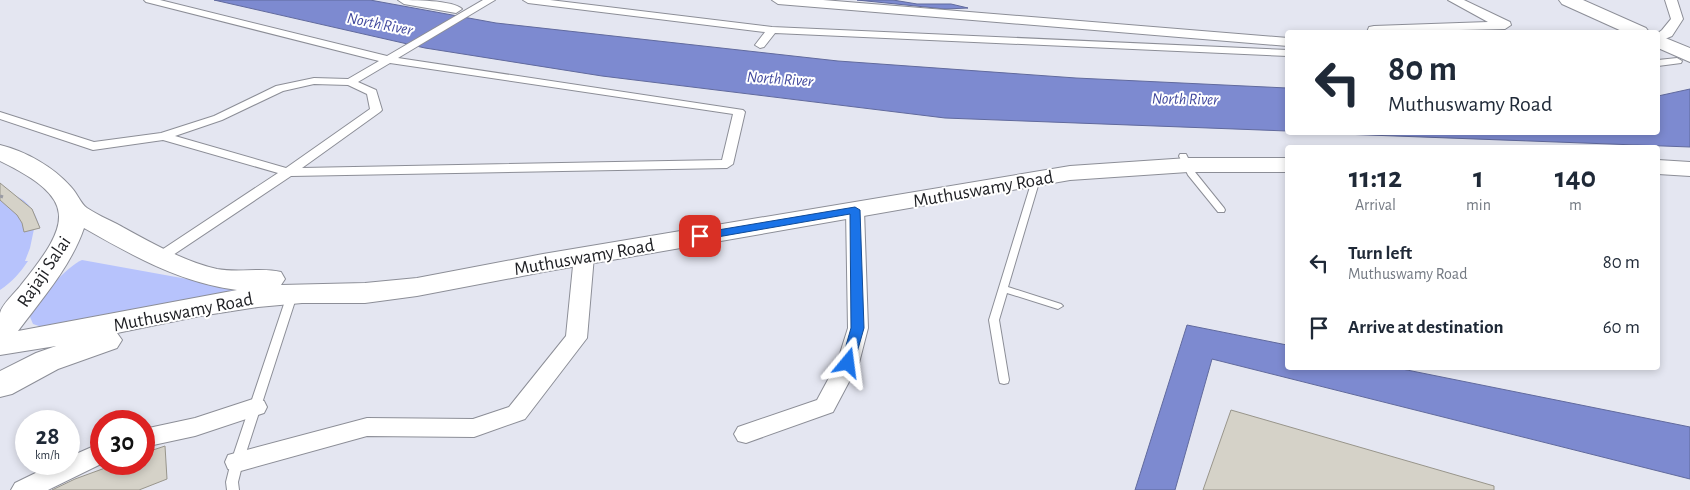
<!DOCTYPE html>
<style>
:root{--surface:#fff;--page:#f2f2f3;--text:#1f2937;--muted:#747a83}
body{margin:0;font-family:"Alegreya Sans",sans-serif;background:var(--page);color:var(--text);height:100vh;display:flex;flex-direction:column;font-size:19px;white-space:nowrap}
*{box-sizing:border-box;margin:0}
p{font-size:16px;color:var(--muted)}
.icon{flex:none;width:28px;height:28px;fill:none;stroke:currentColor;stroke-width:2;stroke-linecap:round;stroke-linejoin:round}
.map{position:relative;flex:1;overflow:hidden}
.drawer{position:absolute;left:1285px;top:145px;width:375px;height:225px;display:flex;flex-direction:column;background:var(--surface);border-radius:5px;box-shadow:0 2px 8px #0003}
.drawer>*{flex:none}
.top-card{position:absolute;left:1285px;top:30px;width:375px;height:105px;border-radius:5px;box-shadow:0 2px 8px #0003;background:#fff;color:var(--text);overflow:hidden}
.speed{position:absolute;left:15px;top:410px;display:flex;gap:10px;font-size:25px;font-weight:700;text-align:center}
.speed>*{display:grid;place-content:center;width:65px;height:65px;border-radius:50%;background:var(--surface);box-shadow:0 2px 8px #0003;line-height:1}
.speed small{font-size:12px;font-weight:400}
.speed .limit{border:8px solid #d22;background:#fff;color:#111}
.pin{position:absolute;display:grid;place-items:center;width:42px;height:42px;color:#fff;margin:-21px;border-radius:10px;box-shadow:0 2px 8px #0006}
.me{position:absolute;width:55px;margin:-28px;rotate:16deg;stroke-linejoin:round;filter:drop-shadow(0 0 4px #0008)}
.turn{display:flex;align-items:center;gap:18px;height:105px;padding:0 20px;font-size:22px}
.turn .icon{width:65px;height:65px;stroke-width:2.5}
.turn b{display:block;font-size:35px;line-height:42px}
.eta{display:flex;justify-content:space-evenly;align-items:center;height:85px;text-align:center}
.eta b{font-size:30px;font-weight:700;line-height:35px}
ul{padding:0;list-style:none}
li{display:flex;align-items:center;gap:15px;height:65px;padding:0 20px}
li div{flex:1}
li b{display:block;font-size:19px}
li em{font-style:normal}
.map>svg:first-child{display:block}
.green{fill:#b7c3fc}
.water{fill:#7d8ad0;stroke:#616a9d}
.building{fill:#d5d2c8;stroke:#98958b}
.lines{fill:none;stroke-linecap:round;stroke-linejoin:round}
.service-casing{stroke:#8c8e97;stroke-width:2}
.pedestrian-casing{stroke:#8c8e97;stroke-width:2}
.minor-casing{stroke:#8c8e97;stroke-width:2}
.primary-casing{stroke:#8c8e97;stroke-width:2}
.path{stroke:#9a9ba4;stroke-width:3;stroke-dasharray:4 4;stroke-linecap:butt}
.service{fill:#fff;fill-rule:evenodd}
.pedestrian{fill:#fff;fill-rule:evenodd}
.minor{fill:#fff;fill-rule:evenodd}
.primary{fill:#fff;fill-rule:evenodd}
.route{fill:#1a73e8;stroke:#114b97}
.labels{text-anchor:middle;stroke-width:4;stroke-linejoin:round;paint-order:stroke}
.far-water-label{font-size:16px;font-style:italic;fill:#40489d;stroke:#fff}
.street-label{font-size:19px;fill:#202125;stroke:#fff}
</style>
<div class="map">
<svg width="1690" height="490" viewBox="0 0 1690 490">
<rect width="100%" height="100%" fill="#e4e6f1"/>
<!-- green -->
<g class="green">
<path d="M0 193C23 194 34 206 40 228L34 229 30 248 25 261H28C20 273 12 282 0 290Z"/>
<path d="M82 260 248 290 42 327 33 324 30 317C36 300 66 267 82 260Z"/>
</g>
<!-- water -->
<g class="water">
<polygon points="214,0 370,0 496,23 838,61 1076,78 1287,88 1287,131 945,118 602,76 425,48"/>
<polygon points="857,0 893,0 917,4 951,4 968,8 945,9"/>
<polygon points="1690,89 1690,147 1315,133 1658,132 1658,96"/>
<polygon points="1187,325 1287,345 1288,368 1397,368 1690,427 1690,479 1212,359 1175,490 1135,490"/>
</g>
<!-- building -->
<g class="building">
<polygon points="0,183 32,209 40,228 24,232 22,223 17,215 0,200"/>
<polygon points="1231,410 1494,486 1494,490 1203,490"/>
<polygon points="165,446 167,479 139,490 52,490 75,479 116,464 144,464 144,453"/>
</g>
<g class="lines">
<defs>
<g id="service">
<polygon points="1180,154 1186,154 1195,172 1224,208 1225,210 1224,212 1218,212 1188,175 1179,156"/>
<polygon points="1033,177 1039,177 1040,179 1008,287 1061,304 1063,306 1058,309 1007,293 999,320 1009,380 1008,383 1004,384 1000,383 999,380 989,320"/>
<polygon points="292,292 297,295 243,462 238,482 239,490 227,490 226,482 231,462 287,295"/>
</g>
<g id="pedestrian">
<path d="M144 0H160L387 56 483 0H495L398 58 743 110 745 112 733 164 727 168 291 176 164 261H154L152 258 154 255 278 173 163 140 93 150 0 119V112L94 142 161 133 214 116 276 86 314 78 348 79 379 61 146 2ZM390 63 733 114 722 160 302 168 380 112 382 110 376 90 358 82ZM314 84 348 85 367 94 370 109 286 168 175 136 222 120 283 91Z"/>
<polygon points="523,0 550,0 772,27 1288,50 1288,56 775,33 764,47 760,48 755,45 765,32 528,3"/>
<polygon points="1677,58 1682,61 1681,63 1658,66 1658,60"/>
</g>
<g id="minor">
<path d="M398 0C412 0 453 0 462 9L456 13 404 4Z"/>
<polygon points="772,0 823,0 1288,38 1288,46 778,4"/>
<polygon points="1448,0 1464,0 1510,22 1511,25 1505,29 1367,32 1369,27 1374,26 1488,22"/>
<polygon points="1665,0 1677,0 1683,19 1672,36 1658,42 1658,33 1662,30 1671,19"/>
<polygon points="855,205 861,206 864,210 868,328 859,363 833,412 746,443 738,441 734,434 738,427 817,400 837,363 848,328 846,210 849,206"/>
<polygon points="584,250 591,252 594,256 587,338 525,419 474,437 367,436 237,472 228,469 225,462 228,455 367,418 473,419 509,407 566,336 574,256 577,252"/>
<polygon points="256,398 264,401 267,407 264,413 195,436 144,447 144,429 195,418"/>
<polygon points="101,443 101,464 48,490 11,490 15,483 54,464 69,464 69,457"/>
</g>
<g id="primary">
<polygon points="1559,0 1583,0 1646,28 1649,32 1624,32 1562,4"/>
<polygon points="1658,35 1690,48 1690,62 1658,48"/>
<path d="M0 145C25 151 54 167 71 187 77 193 81 204 87 208 96 214 107 219 117 224 148 241 182 261 217 269 240 273 262 267 281 272L285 279 281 285 365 283 417 278 543 254 1070 166 1188 158H1288V172H1188L1070 180 543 272 417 296 365 303H302L258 307 200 316 117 333 122 340 117 348 58 369 12 394 0 397V371L36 353 56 346 0 355C0 342 0 325 0 313 2 304 15 293 21 285 72 222 78 199 0 161ZM84 228C133 256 181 283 237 290L18 331C42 299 71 266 84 228Z"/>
<polygon points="1658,160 1690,162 1690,176 1658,174"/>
</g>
</defs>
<!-- service casing -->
<use href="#service" class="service-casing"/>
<!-- pedestrian casing -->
<use href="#pedestrian" class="pedestrian-casing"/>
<!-- minor casing -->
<use href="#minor" class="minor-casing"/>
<!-- primary casing -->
<use href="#primary" class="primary-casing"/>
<!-- path -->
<polyline class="path" points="0,196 3,197"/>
<!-- service -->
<use href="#service" class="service"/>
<!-- pedestrian -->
<use href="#pedestrian" class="pedestrian"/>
<!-- minor -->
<use href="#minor" class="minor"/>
<!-- primary -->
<use href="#primary" class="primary"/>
</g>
<!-- route -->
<polygon class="route" points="855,207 860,210 864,328 854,363 852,366 843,366 841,363 851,328 850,214 700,240 695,236 700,233"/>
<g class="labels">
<!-- far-water labels -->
<g class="far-water-label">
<text transform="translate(380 23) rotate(11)" y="6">North River</text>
<text transform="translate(780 78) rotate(4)" y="6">North River</text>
<text transform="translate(1185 98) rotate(1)" y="6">North River</text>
</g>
<!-- street labels -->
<g class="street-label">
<text transform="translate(983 188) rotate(-10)" y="7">Muthuswamy Road</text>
<text transform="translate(584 256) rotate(-10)" y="7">Muthuswamy Road</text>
<text transform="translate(43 271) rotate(-56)" y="7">Rajaji Salai</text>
<text transform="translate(183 311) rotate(-11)" y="7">Muthuswamy Road</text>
</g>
</g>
</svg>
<div class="speed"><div>28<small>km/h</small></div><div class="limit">30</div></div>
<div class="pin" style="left:700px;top:236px;background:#d93025"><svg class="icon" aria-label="arrive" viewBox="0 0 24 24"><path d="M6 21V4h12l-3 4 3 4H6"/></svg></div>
<svg class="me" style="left:848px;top:363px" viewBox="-20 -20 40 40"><path d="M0-17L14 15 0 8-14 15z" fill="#1a73e8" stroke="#fff" stroke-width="4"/></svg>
<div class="top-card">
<div class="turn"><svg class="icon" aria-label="left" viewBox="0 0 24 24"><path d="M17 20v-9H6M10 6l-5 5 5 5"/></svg><div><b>80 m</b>Muthuswamy Road</div></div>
</div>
<section class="drawer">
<div class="eta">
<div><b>11:12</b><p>Arrival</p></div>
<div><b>1</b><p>min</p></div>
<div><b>140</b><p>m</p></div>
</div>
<ul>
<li><svg class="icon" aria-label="left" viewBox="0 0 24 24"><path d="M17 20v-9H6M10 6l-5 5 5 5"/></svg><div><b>Turn left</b><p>Muthuswamy Road</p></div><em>80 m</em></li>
<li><svg class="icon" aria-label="arrive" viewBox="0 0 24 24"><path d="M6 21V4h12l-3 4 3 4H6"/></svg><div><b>Arrive at destination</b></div><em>60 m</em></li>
</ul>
</section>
</div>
